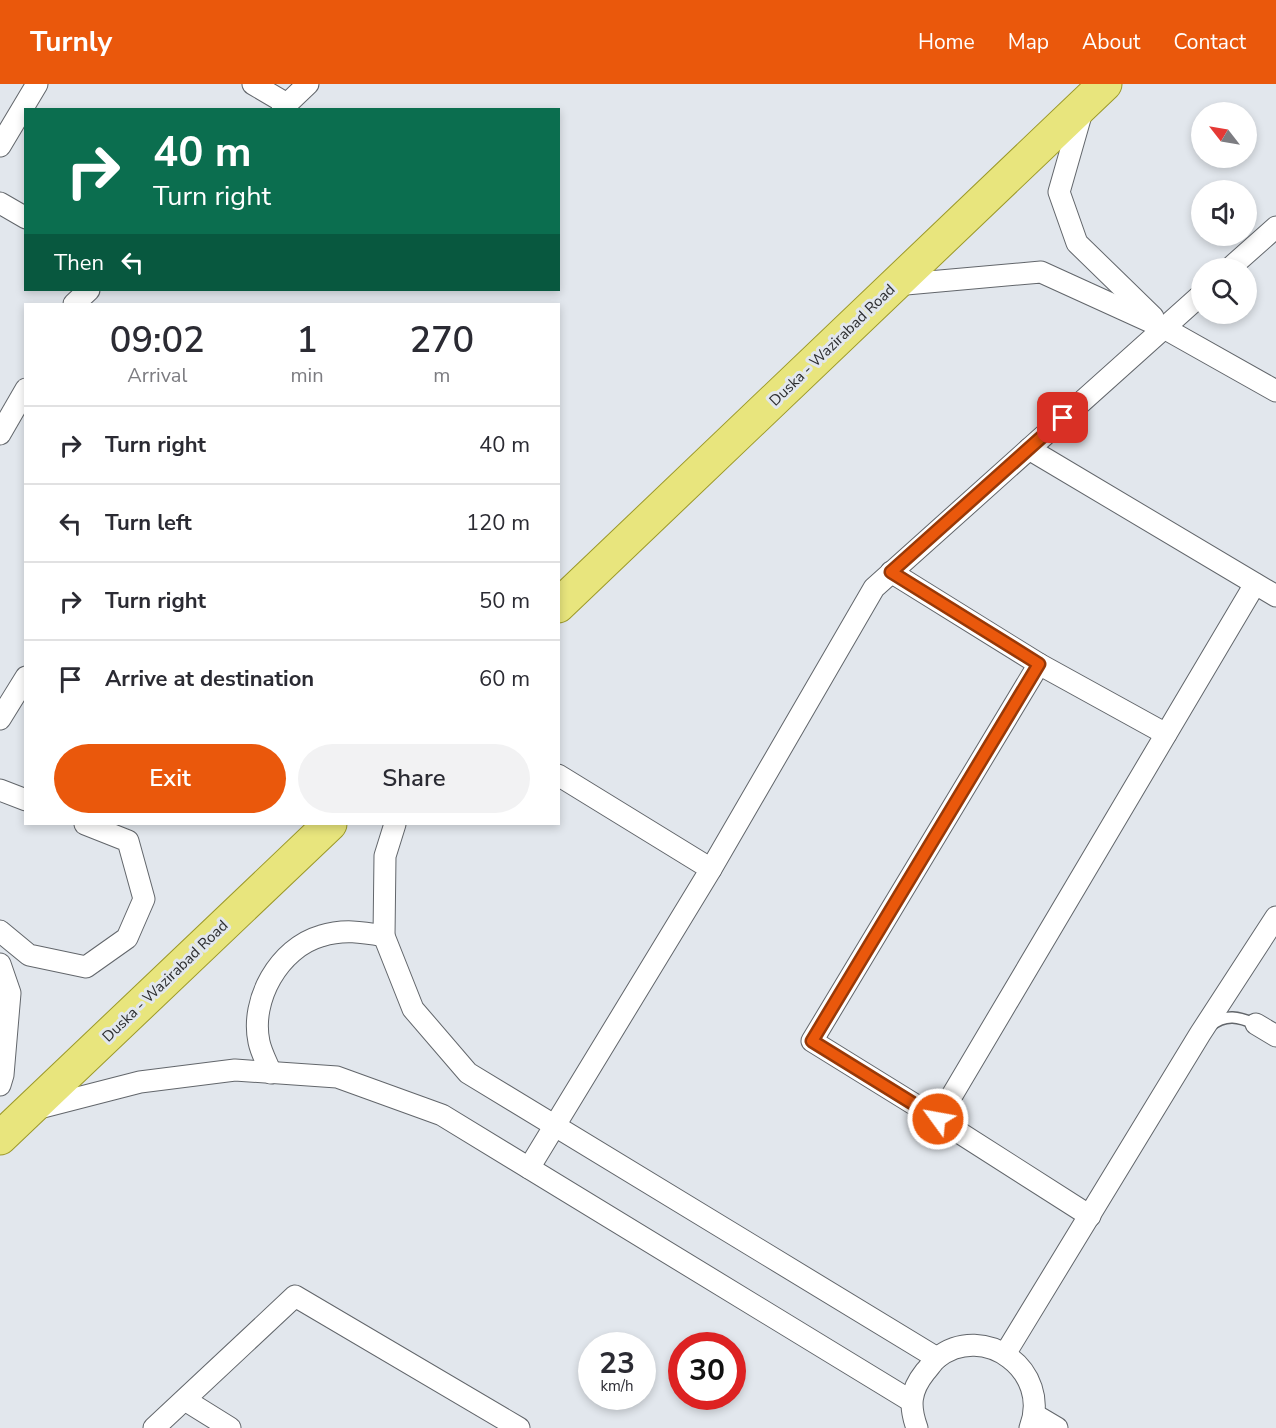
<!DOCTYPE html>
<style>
:root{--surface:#fff;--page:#f2f2f3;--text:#2b2b33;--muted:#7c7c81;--line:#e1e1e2;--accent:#ea580c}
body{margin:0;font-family:"Nunito Sans",sans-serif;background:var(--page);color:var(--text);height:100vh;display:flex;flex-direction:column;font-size:22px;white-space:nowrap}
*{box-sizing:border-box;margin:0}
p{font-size:20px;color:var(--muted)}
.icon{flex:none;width:33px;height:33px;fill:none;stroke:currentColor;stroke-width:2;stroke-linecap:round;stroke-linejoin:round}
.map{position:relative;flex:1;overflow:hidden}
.panel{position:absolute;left:24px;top:219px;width:536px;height:522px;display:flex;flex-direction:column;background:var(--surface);border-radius:0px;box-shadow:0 3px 9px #0003}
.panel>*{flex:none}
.banner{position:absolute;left:24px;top:24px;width:536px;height:183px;border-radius:0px;box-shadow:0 3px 9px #0003;background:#0b6e4f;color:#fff;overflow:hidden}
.needle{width:39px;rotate:301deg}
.buttons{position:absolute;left:1191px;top:18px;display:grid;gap:12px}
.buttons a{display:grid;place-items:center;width:66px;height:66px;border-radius:50%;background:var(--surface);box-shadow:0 3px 9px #0003;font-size:30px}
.speed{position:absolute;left:578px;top:1248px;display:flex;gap:12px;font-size:30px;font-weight:700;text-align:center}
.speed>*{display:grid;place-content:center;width:78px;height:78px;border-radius:50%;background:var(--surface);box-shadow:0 3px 9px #0003;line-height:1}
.speed small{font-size:15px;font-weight:400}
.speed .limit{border:9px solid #d22;background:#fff;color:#111}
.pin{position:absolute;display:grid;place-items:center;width:51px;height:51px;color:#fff;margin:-26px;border-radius:12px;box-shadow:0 3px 9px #0006}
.me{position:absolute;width:66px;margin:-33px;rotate:302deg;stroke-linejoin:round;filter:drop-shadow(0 0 4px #0008)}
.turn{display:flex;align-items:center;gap:21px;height:126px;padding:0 30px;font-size:27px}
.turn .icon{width:78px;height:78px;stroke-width:2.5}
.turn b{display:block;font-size:42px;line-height:51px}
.then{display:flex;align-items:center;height:57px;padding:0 30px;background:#0003;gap:12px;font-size:22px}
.eta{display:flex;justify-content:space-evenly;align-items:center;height:102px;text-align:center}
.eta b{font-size:36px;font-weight:600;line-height:42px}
.cta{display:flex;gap:12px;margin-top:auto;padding:12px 30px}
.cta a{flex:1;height:69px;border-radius:36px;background:var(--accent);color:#fff;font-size:24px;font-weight:600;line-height:69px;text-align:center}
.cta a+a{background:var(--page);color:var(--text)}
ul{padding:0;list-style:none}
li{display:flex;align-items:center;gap:18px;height:78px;padding:0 30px;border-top:2px solid var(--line)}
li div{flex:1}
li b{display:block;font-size:22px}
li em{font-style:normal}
header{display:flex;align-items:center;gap:36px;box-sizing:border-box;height:84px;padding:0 30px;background:var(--accent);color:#fff}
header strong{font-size:28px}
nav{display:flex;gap:33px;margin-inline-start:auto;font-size:21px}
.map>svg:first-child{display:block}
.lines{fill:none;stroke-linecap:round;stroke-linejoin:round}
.service-casing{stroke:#62666b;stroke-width:13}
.minor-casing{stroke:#62666b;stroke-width:23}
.primary-casing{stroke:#9c9929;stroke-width:35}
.service{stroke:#fff;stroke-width:10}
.minor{stroke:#fff;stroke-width:21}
.primary{stroke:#e8e57d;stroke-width:33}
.route-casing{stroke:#983908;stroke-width:15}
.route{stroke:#ea580c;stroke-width:10}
.labels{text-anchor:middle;stroke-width:6;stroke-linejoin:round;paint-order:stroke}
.street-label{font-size:15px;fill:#2b2c2e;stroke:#e2e7ed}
</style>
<header>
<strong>Turnly</strong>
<nav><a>Home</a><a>Map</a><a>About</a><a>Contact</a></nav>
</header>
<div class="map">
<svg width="1276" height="1344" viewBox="0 0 1276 1344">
<rect width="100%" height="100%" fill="#e2e7ed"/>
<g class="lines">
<defs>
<path id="service" d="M1210 942C1226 929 1239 933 1256 940"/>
<g id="minor">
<polyline points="253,0 287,20 282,26"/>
<polyline points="287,20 308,0"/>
<polyline points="1083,24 1059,108 1077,159 1153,233"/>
<polyline points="0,62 37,0"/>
<polyline points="0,119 26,134"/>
<polyline points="1230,184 1276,143"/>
<polyline points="895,201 1041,188 1164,244 1276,307"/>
<polyline points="74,220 89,206"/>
<polyline points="0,350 26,305"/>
<polyline points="1029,365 1276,512"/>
<polyline points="891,488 1039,580 812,957 938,1035"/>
<polyline points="1039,580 1166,650"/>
<polyline points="0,635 26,593"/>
<polyline points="0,706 26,716"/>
<polyline points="395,740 385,772 384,852 413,925 468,989 937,1274"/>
<polyline points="711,785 874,504 1202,210"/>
<polyline points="0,847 29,871 86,883 127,854 144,815 128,757 85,740"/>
<polyline points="0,880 10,909 3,991 0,1001"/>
<polyline points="1256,940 1276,952"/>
<path d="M271 989C267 979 261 968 259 958 250 916 279 864 321 852 343 845 362 848 384 852"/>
<polyline points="35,1025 140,998 235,986 337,993 442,1031 911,1317"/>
<polyline points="529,1084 711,785 558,691"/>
<polyline points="1090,1132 938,1035 1255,500"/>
<polyline points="1005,1270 1200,950 1276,833"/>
<polyline points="185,1316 230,1344"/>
<polyline points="1035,1331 1057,1344"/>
<polyline points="154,1344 295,1212 519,1344"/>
<path d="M917 1344C909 1322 910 1307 925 1288 929 1284 933 1277 937 1274 984 1237 1052 1287 1030 1344"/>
</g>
<g id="primary">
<polyline points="558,522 1105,0"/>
<polyline points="0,1054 330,740"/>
</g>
</defs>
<!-- service casing -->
<use href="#service" class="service-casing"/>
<!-- minor casing -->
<use href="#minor" class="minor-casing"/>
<!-- primary casing -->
<use href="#primary" class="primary-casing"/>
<!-- service -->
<use href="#service" class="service"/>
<!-- minor -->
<use href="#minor" class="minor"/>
<!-- primary -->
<use href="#primary" class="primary"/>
</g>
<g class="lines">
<defs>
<polyline id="route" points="938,1035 812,957 1039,580 891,488 1063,334"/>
</defs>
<!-- route casing -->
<use href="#route" class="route-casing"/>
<!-- route -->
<use href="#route" class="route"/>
</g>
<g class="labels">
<!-- street labels -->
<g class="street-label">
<text transform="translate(832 261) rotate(-44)" y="5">Duska - Wazirabad Road</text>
<text transform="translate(165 897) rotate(-44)" y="5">Duska - Wazirabad Road</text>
</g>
</g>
</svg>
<div class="buttons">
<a><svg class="needle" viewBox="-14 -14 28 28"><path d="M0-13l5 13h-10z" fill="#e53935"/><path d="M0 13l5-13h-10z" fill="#7c7c81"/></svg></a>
<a><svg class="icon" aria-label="sound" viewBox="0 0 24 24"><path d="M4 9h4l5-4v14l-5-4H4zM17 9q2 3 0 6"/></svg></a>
<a><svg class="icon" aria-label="search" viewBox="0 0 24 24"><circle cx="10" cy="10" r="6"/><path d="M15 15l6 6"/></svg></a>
</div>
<div class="speed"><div>23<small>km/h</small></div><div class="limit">30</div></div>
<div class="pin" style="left:1063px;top:334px;background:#d93025"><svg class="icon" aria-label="arrive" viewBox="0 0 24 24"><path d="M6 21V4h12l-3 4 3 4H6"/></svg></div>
<svg class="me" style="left:938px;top:1035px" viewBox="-20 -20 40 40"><circle r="17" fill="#ea580c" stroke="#fff" stroke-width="3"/><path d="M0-11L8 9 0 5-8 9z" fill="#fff"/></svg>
<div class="banner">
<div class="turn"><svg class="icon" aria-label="right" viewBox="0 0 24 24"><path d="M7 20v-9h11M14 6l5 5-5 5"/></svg><div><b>40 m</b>Turn right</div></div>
<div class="then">Then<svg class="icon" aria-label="left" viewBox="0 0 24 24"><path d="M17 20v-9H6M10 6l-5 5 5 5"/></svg></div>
</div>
<section class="panel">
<div class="eta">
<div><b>09:02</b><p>Arrival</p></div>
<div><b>1</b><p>min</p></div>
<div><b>270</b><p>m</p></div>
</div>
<ul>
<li><svg class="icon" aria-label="right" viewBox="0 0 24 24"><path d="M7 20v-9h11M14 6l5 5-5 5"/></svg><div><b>Turn right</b></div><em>40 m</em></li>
<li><svg class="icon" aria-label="left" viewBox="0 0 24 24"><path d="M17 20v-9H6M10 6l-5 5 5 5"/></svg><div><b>Turn left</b></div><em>120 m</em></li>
<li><svg class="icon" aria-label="right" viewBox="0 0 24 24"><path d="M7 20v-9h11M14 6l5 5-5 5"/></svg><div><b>Turn right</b></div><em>50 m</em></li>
<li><svg class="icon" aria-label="arrive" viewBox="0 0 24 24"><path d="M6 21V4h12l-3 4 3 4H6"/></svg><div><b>Arrive at destination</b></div><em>60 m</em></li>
</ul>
<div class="cta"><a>Exit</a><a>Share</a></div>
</section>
</div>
